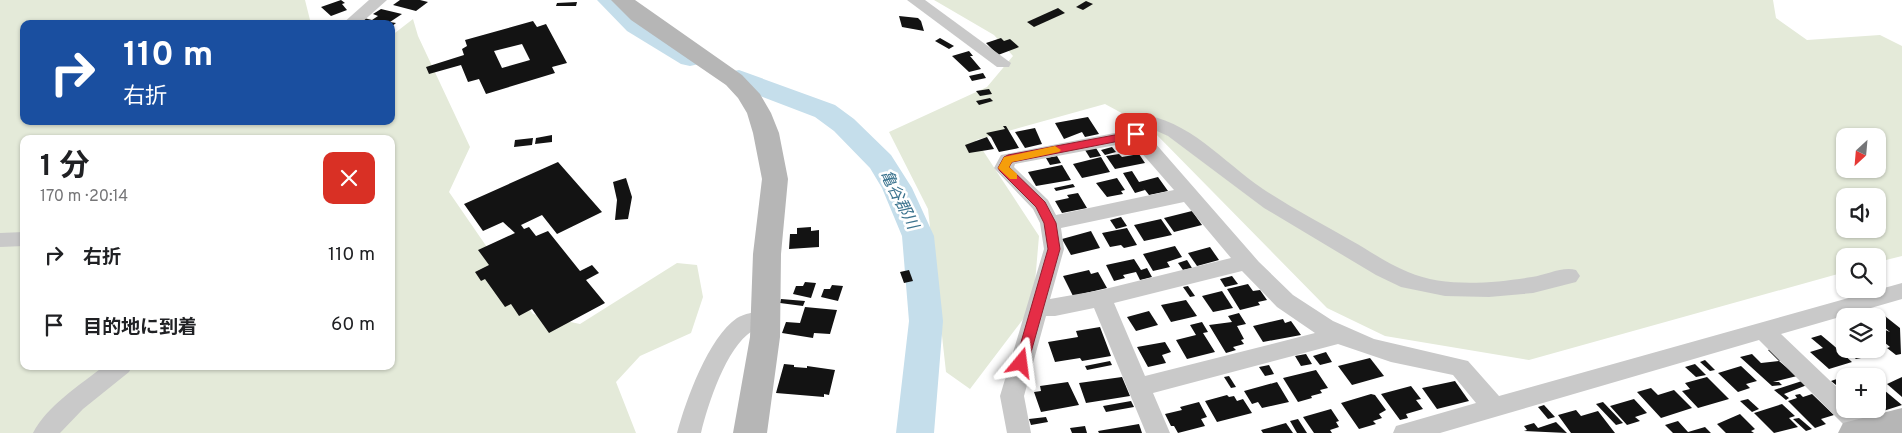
<!DOCTYPE html>
<html lang="ja">
<meta charset="utf-8">
<style>
:root{--surface:#fff;--page:#f2f2f2;--text:#202124;--muted:#757577}
body{margin:0;font-family:Overpass,"Noto Sans JP",sans-serif;background:var(--page);color:var(--text);height:100vh;display:flex;flex-direction:column;font-size:19px;white-space:nowrap}
*{box-sizing:border-box;margin:0}
p{font-size:16px;color:var(--muted)}
.icon{flex:none;width:28px;height:28px;fill:none;stroke:currentColor;stroke-width:2;stroke-linecap:round;stroke-linejoin:round}
.map{position:relative;flex:1;overflow:hidden}
.details{position:absolute;left:20px;top:135px;width:375px;height:235px;display:flex;flex-direction:column;background:var(--surface);border-radius:10px;box-shadow:0 1px 4px #0004}
.details>*{flex:none}
.hud{position:absolute;left:20px;top:20px;width:375px;height:105px;border-radius:10px;box-shadow:0 1px 4px #0004;background:#1a4fa0;color:#fff;overflow:hidden}
.needle{width:32px;rotate:206deg}
.tools{position:absolute;left:1836px;top:128px;display:grid;gap:10px}
.tools a{display:grid;place-items:center;width:50px;height:50px;border-radius:10px;background:var(--surface);box-shadow:0 1px 4px #0004;font-size:25px}
.pin{position:absolute;display:grid;place-items:center;width:42px;height:42px;color:#fff;margin:-21px;border-radius:10px;box-shadow:0 2px 8px #0006}
.me{position:absolute;width:55px;margin:-28px;rotate:16deg;stroke-linejoin:round;filter:drop-shadow(0 0 4px #0008)}
.turn{display:flex;align-items:center;gap:18px;height:105px;padding:0 20px;font-size:22px}
.turn .icon{width:65px;height:65px;stroke-width:2.5}
.turn b{display:block;font-size:35px;line-height:42px}
.round{display:grid;place-items:center;flex:none;width:52px;height:52px;border-radius:10px;background:var(--page)}
.overview{display:flex;align-items:center;justify-content:space-between;height:85px;padding:0 20px}
h1{font-size:30px;font-weight:700;line-height:38px}
ul{padding:0;list-style:none}
li{display:flex;align-items:center;gap:15px;height:70px;padding:0 20px}
li div{flex:1}
li b{display:block;font-size:19px}
li em{font-style:normal}
.map>svg:first-child{display:block}
.green{fill:#e4ead9;fill-rule:evenodd}
.lines{fill:none;stroke-linecap:round;stroke-linejoin:round}
.river{fill:#c5deeb;fill-rule:evenodd}
.building{fill:#131313;fill-rule:evenodd}
.street{fill:#c9c9c9;fill-rule:evenodd}
.secondary{fill:#b6b6b6;fill-rule:evenodd}
.route{fill:#e52d46;stroke:#951d2e}
.slow{fill:#f59e0b}
.labels{text-anchor:middle;stroke-width:5;stroke-linejoin:round;paint-order:stroke}
.water-label{font-size:16px;font-style:italic;fill:#3b738e;stroke:#fff}
</style>
<div class="map">
<svg width="1902" height="433" viewBox="0 0 1902 433">
<rect width="100%" height="100%" fill="#fff"/>
<!-- green -->
<g class="green">
<path d="M0 0H305L311 24H24V121H391V36L413 19 418 36 470 147 449 192 533 314 580 324 677 263 697 265 703 297 691 333 640 356 616 382 636 433H0ZM24 139H391V366H24Z"/>
<path d="M934 0H1773L1776 18 1807 40 1880 35 1902 46V256L1878 262V256H1845V272L1529 360 1385 336 1327 308 1151 129 1105 104 976 140 1039 236 1033 306 970 389 946 372 928 209 889 132 987 87 1013 56 994 35ZM1845 136H1878V169H1845ZM1845 196H1878V229H1845Z"/>
</g>
<g class="lines">
<!-- river -->
<g class="river">
<polygon points="597,0 623,0 645,21 699,52 703,58 699,64 690,66 681,64 627,31"/>
<polygon points="739,70 835,105 854,119 891,155 912,188 934,236 943,321 934,433 896,433 909,321 902,236 882,188 870,168 834,131 815,117 729,84 725,78 729,72"/>
</g>
</g>
<!-- building -->
<g class="building">
<polygon points="341,0 345,3 342,4 347,10 331,16 321,7"/>
<polygon points="400,0 420,0 428,2 416,11 393,5"/>
<polygon points="1086,1 1093,4 1083,10 1076,7"/>
<polygon points="577,2 576,6 556,6 557,3"/>
<polygon points="1058,8 1065,13 1034,27 1027,22"/>
<polygon points="381,9 402,14 390,22 396,23 391,27 391,24 373,24 360,21 364,18 372,20 378,16 373,14"/>
<polygon points="899,16 918,18 921,21 924,31 902,27"/>
<path d="M533 21 537 27 546 24 567 63 552 67 555 73 486 94 479 79 468 82 461 65 429 74 426 67 464 55 462 49 467 46 465 40ZM522 44 530 60 502 68 494 51Z"/>
<polygon points="940,38 954,46 949,49 935,41"/>
<polygon points="1001,38 1004,41 1010,39 1019,47 998,55 986,43"/>
<polygon points="969,51 973,56 970,56 981,69 969,72 952,56"/>
<polygon points="983,73 986,78 972,81 969,76"/>
<polygon points="989,89 992,94 980,96 976,91"/>
<polygon points="990,98 993,101 979,105 976,101"/>
<polygon points="1088,117 1099,134 1085,137 1082,132 1064,139 1055,123"/>
<polygon points="1003,126 1006,126 1019,148 999,152 991,137 986,133 1005,129"/>
<polygon points="1035,128 1042,144 1025,148 1015,132"/>
<polygon points="552,135 552,142 535,144 536,138"/>
<polygon points="987,137 994,149 969,153 965,145"/>
<polygon points="533,138 532,145 514,147 515,140"/>
<polygon points="1112,147 1116,152 1105,155 1101,150"/>
<polygon points="1096,148 1101,156 1090,158 1085,150"/>
<polygon points="1119,154 1122,157 1139,154 1145,163 1115,169 1106,156"/>
<polygon points="1057,156 1061,163 1050,165 1046,158"/>
<polygon points="1101,157 1110,172 1082,178 1073,164"/>
<polygon points="558,162 602,212 557,234 542,215 521,225 524,229 529,227 536,236 548,231 580,271 592,265 599,273 586,280 605,303 549,333 532,309 519,316 511,304 505,307 485,279 481,281 475,272 489,265 478,250 515,233 503,222 483,231 464,204"/>
<polygon points="1062,165 1071,180 1036,186 1028,172"/>
<polygon points="1132,171 1139,182 1158,177 1168,191 1149,195 1142,186 1145,190 1135,193 1123,173"/>
<polygon points="626,178 632,197 628,219 615,220 617,200 613,182"/>
<polygon points="1117,178 1125,190 1121,191 1123,194 1107,197 1096,183"/>
<polygon points="1073,184 1075,187 1056,191 1054,188"/>
<polygon points="1078,193 1087,208 1062,213 1055,201 1069,198 1067,195"/>
<polygon points="1192,211 1202,225 1174,232 1164,218"/>
<polygon points="1121,217 1127,226 1116,229 1110,220"/>
<polygon points="1161,219 1172,235 1144,241 1134,225"/>
<polygon points="811,227 811,231 819,230 819,247 789,249 790,234 797,234 797,228"/>
<polygon points="1127,228 1137,245 1124,248 1121,245 1110,247 1102,233"/>
<polygon points="1091,231 1100,248 1071,255 1062,239"/>
<polygon points="1175,246 1182,257 1167,262 1170,267 1153,271 1143,254"/>
<polygon points="1210,247 1219,260 1197,266 1188,253"/>
<polygon points="1134,259 1141,270 1147,268 1152,277 1140,280 1136,272 1123,275 1125,278 1114,281 1106,265"/>
<polygon points="1187,260 1192,268 1183,270 1178,263"/>
<polygon points="909,270 913,281 904,283 900,272"/>
<polygon points="1089,270 1091,274 1098,272 1107,288 1073,296 1063,276"/>
<polygon points="1232,276 1238,284 1225,287 1220,279"/>
<polygon points="805,282 816,283 811,298 793,294 796,286 803,286"/>
<polygon points="1248,284 1253,291 1260,290 1267,300 1258,302 1260,305 1240,310 1227,289"/>
<polygon points="832,285 843,286 838,301 821,297 824,289 830,289"/>
<polygon points="1188,286 1195,296 1190,297 1183,287"/>
<polygon points="1222,291 1233,308 1213,312 1202,296"/>
<polygon points="781,299 805,301 803,306 780,303"/>
<polygon points="1186,300 1197,316 1171,322 1161,305"/>
<polygon points="805,307 837,310 830,334 814,333 813,338 782,333 786,322 800,323"/>
<polygon points="1876,309 1900,328 1901,354 1896,355 1887,348 1890,347 1878,337 1878,331 1883,329 1890,332 1878,322 1878,316 1871,316 1866,312"/>
<polygon points="1149,311 1158,325 1136,331 1127,317"/>
<polygon points="1239,313 1246,324 1237,326 1244,339 1241,340 1244,344 1233,347 1236,350 1226,353 1209,325 1232,322 1228,316"/>
<polygon points="1283,319 1285,323 1291,321 1301,335 1263,342 1253,326"/>
<polygon points="1202,322 1208,332 1203,333 1215,352 1187,359 1176,340 1196,335 1190,325"/>
<polygon points="1100,327 1111,356 1082,361 1080,358 1055,362 1048,342 1078,337 1076,331"/>
<polygon points="1821,335 1833,345 1852,362 1829,369 1810,352 1823,348 1811,338"/>
<polygon points="1165,342 1171,352 1162,355 1166,363 1148,367 1137,347"/>
<polygon points="1845,342 1845,349 1878,349 1878,346 1883,351 1878,352 1881,354 1856,359 1838,343"/>
<polygon points="1773,348 1784,359 1779,361 1797,376 1773,382 1779,382 1782,385 1772,386 1740,357 1752,354 1761,363 1779,361 1768,350"/>
<polygon points="1326,352 1332,362 1320,365 1313,356"/>
<polygon points="1306,354 1312,364 1301,366 1295,356"/>
<polygon points="1370,358 1384,376 1352,385 1338,366"/>
<polygon points="1705,360 1715,370 1710,371 1700,362"/>
<polygon points="1110,361 1112,365 1087,370 1085,366"/>
<polygon points="784,364 794,365 794,367 807,368 807,366 835,370 829,395 824,394 824,397 776,393"/>
<polygon points="1695,364 1706,375 1696,377 1685,367"/>
<polygon points="1269,365 1274,374 1265,376 1259,367"/>
<polygon points="1741,366 1757,381 1746,384 1750,388 1738,392 1718,373"/>
<polygon points="1316,370 1328,388 1320,390 1322,393 1311,396 1312,398 1298,402 1283,378"/>
<polygon points="1851,374 1854,376 1845,376 1845,382 1836,385 1831,381"/>
<polygon points="1229,376 1236,387 1231,388 1224,377"/>
<polygon points="1122,377 1130,396 1086,403 1079,383"/>
<polygon points="1707,377 1729,399 1698,408 1682,391 1690,389 1685,383"/>
<polygon points="1902,377 1902,397 1887,384"/>
<polygon points="1455,381 1469,401 1437,409 1422,388"/>
<polygon points="1802,381 1807,385 1784,394 1789,398 1786,400 1774,390"/>
<polygon points="1068,382 1079,405 1041,412 1034,392 1041,391 1040,386"/>
<polygon points="1277,382 1289,402 1262,408 1258,402 1252,404 1244,391"/>
<polygon points="1878,382 1884,390 1902,405 1877,413 1866,409 1878,409"/>
<polygon points="1411,386 1421,399 1416,400 1423,409 1406,414 1408,418 1400,420 1381,394"/>
<polygon points="1651,388 1658,395 1674,390 1692,408 1661,418 1637,392"/>
<polygon points="1371,394 1375,395 1386,410 1379,414 1382,418 1373,421 1376,424 1359,429 1341,403"/>
<polygon points="1800,394 1803,397 1812,394 1834,415 1821,419 1826,424 1815,428 1788,401 1797,398 1795,395"/>
<polygon points="1227,395 1229,397 1234,396 1237,401 1243,399 1252,413 1217,422 1205,401"/>
<polygon points="1634,399 1647,413 1635,417 1640,421 1627,425 1610,406"/>
<polygon points="1748,399 1759,409 1752,412 1740,401"/>
<polygon points="1131,401 1134,407 1106,412 1103,406"/>
<polygon points="1199,402 1207,417 1201,419 1205,426 1178,433 1174,426 1171,426 1165,414 1182,410 1180,407"/>
<polygon points="1603,402 1623,423 1616,425 1596,404"/>
<polygon points="1782,404 1795,416 1789,418 1798,427 1774,433 1754,413"/>
<polygon points="1544,405 1555,417 1548,419 1538,407"/>
<polygon points="1331,409 1339,421 1336,422 1339,427 1330,430 1332,433 1314,433 1303,417"/>
<polygon points="1576,410 1581,416 1598,411 1615,433 1571,433 1558,415"/>
<polygon points="1740,414 1755,429 1751,431 1754,433 1726,433 1717,424"/>
<polygon points="1046,417 1048,422 1031,425 1029,419"/>
<polygon points="1799,418 1812,429 1806,431 1793,419"/>
<polygon points="1298,419 1307,433 1297,433 1290,421"/>
<polygon points="1678,421 1688,432 1705,427 1711,433 1673,433 1665,425"/>
<polygon points="1556,422 1567,433 1524,431 1527,430 1524,426 1534,423 1538,428"/>
<polygon points="1286,423 1293,433 1263,433 1261,430"/>
<polygon points="1139,424 1142,433 1099,433 1098,431"/>
<polygon points="1085,426 1087,433 1072,433 1070,428"/>
</g>
<g class="lines">
<!-- street -->
<g class="street">
<polygon points="369,0 387,0 360,24 342,24"/>
<polygon points="907,0 925,0 1011,63 1009,67 997,67"/>
<path d="M1138 114C1189 119 1223 162 1263 189 1292 208 1322 224 1352 241 1370 251 1388 264 1408 272 1445 288 1494 283 1532 277 1546 275 1563 266 1576 270L1580 276 1576 282 1533 293 1489 297 1445 296 1401 287 1376 275 1264 208 1168 136 1148 127H1141L1259 262 1293 295 1333 321 1374 339 1468 361 1499 396 1902 283V299L1781 334 1845 395V409H1859L1877 426 1880 433H1852L1759 340 1440 433H1393L1396 426 1476 403 1453 375 1391 362 1338 344 1153 393 1170 433H1146L1094 308 1055 316H1046L1024 396 1031 433H1007L1000 396 1044 249 1040 223 1033 209 994 168 1001 155 1125 131 1122 126 1132 116ZM1132 142 1174 190 1056 215 1048 200 1014 167 1015 164ZM1184 202 1231 258 1101 290 1050 299 1064 249 1061 228ZM1242 271 1277 307 1315 333 1145 376 1114 303Z"/>
<polygon points="24,232 24,246 0,247 0,233"/>
<path d="M766 311 774 313 777 319 774 325C767 327 757 327 752 331 726 348 708 404 701 433H677C686 400 708 338 737 318 745 313 756 312 766 311Z"/>
<path d="M104 366H132L129 372 83 409 60 433H33C46 407 81 384 104 366Z"/>
</g>
<!-- secondary -->
<g class="secondary">
<polygon points="611,0 635,0 742,75 760,94 771,113 779,133 788,179 781,254 780,337 767,433 733,433 750,337 753,254 762,179 753,133 747,113 738,98 726,85 631,20"/>
<polygon points="1902,408 1902,433 1838,433 1843,423"/>
</g>
</g>
<!-- route -->
<polygon class="route" points="1136,131 1140,132 1140,137 1012,162 1009,167 1045,202 1056,223 1060,249 1028,363 1026,367 1017,367 1015,363 1048,249 1044,223 1036,207 1000,171 998,168 1004,157 1008,155"/>
<!-- slow -->
<polygon class="slow" points="1055,146 1061,150 1059,152 1012,162 1009,167 1017,174 1017,179 1010,179 998,168 1004,157"/>
<g class="labels">
<!-- water labels -->
<g class="water-label">
<text transform="translate(900 199) rotate(63)" y="6">亀谷郡川</text>
</g>
</g>
</svg>
<div class="tools">
<a><svg class="needle" viewBox="-14 -14 28 28"><path d="M0-13l5 13h-10z" fill="#e53935"/><path d="M0 13l5-13h-10z" fill="#757577"/></svg></a>
<a><svg class="icon" aria-label="sound" viewBox="0 0 24 24"><path d="M4 9h4l5-4v14l-5-4H4zM17 9q2 3 0 6"/></svg></a>
<a><svg class="icon" aria-label="search" viewBox="0 0 24 24"><circle cx="10" cy="10" r="6"/><path d="M15 15l6 6"/></svg></a>
<a><svg class="icon" aria-label="layers" viewBox="0 0 24 24"><path d="M12 4l9 5-9 5-9-5zM3 14l9 5 9-5"/></svg></a>
<a>+</a>
</div>
<div class="pin" style="left:1136px;top:134px;background:#d93025"><svg class="icon" aria-label="arrive" viewBox="0 0 24 24"><path d="M6 21V4h12l-3 4 3 4H6"/></svg></div>
<svg class="me" style="left:1021px;top:363px" viewBox="-20 -20 40 40"><path d="M0-17L14 15 0 8-14 15z" fill="#e52d46" stroke="#fff" stroke-width="4"/></svg>
<div class="hud">
<div class="turn"><svg class="icon" aria-label="right" viewBox="0 0 24 24"><path d="M7 20v-9h11M14 6l5 5-5 5"/></svg><div><b>110 m</b>右折</div></div>
</div>
<section class="details">
<div class="overview"><div><h1>1 分</h1><p>170 m · 20:14</p></div><a class="round" style="background:#d93025;color:#fff"><svg class="icon" aria-label="close" viewBox="0 0 24 24"><path d="M6 6l12 12M18 6L6 18"/></svg></a></div>
<ul>
<li><svg class="icon" aria-label="right" viewBox="0 0 24 24"><path d="M7 20v-9h11M14 6l5 5-5 5"/></svg><div><b>右折</b></div><em>110 m</em></li>
<li><svg class="icon" aria-label="arrive" viewBox="0 0 24 24"><path d="M6 21V4h12l-3 4 3 4H6"/></svg><div><b>目的地に到着</b></div><em>60 m</em></li>
</ul>
</section>
</div>
